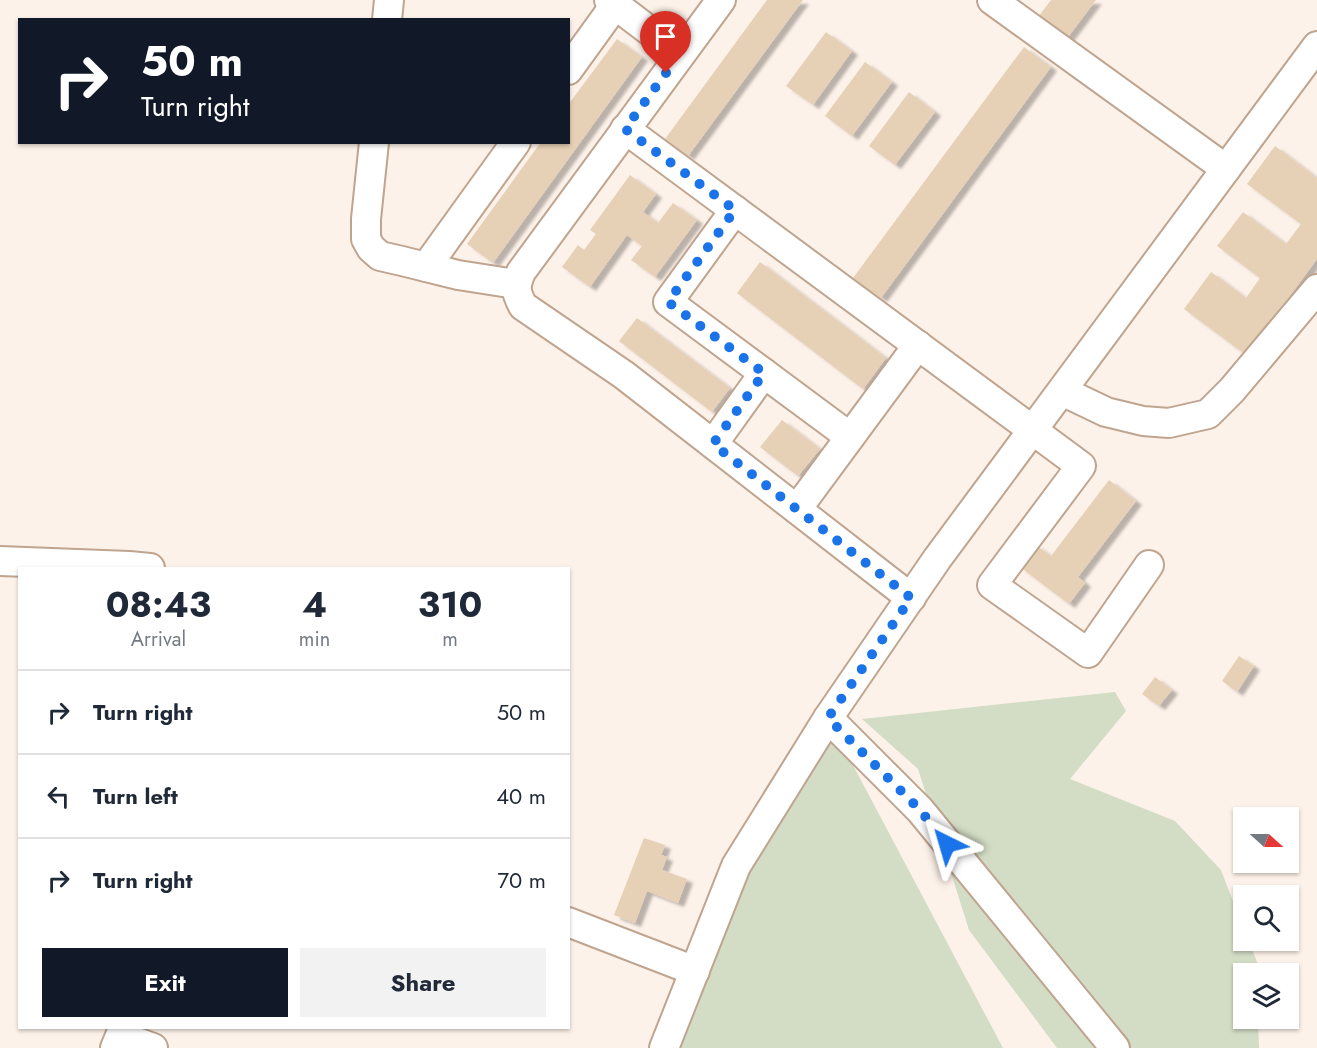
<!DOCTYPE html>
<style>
:root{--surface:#fff;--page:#f2f2f3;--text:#1f2937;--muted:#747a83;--line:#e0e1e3;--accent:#111827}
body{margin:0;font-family:Jost,sans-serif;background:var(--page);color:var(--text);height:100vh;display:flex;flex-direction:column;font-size:22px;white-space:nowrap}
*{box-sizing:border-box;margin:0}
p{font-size:20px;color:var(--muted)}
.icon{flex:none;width:33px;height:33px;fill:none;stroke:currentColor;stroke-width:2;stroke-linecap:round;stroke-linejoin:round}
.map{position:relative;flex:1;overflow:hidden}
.drawer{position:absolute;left:18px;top:567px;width:552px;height:462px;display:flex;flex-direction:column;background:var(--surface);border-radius:0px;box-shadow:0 2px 4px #0004}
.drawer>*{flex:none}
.banner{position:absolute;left:18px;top:18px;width:552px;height:126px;border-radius:0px;box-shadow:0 2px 4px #0004;background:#111827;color:#fff;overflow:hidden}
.needle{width:39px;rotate:111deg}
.fabs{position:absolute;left:1233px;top:807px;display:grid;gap:12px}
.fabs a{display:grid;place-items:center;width:66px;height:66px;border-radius:0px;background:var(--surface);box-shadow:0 2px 4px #0004;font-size:30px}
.pin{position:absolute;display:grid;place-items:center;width:51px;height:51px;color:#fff;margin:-62px -26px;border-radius:50% 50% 50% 0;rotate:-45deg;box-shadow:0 0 6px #0007}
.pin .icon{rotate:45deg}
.me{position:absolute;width:66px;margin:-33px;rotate:320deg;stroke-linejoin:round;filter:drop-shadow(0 0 4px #0008)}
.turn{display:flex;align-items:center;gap:21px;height:126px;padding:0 24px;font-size:27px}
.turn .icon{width:78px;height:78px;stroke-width:2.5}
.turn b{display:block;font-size:42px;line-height:51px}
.eta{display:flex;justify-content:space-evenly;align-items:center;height:102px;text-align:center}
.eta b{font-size:36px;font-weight:700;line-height:42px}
.button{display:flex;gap:12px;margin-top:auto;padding:12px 24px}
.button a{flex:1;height:69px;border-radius:0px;background:var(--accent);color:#fff;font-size:24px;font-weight:700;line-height:69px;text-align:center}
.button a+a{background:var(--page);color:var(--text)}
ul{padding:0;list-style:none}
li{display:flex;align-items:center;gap:18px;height:84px;padding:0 24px;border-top:2px solid var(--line)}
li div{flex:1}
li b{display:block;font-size:22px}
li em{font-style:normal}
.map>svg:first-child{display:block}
.green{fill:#d3dcc5}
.building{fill:#e6d0b6;filter:url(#shadow)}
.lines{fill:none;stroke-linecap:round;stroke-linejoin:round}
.minor-casing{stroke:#bfa48f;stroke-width:32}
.minor{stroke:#fff;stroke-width:28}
.route{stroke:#1a73e8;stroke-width:10;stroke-dasharray:0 18}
</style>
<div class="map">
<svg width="1317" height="1048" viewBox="0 0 1317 1048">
<defs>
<filter id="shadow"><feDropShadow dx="6" dy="4" stdDeviation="1.5" flood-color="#0004"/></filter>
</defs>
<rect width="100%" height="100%" fill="#fdf2e9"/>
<!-- green -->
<g class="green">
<polygon points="1115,692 1126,711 1070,779 1175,821 1221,870 1243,927 1244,940 1249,941 1257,962 1258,973 1244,974 1244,1018 1258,1019 1259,1048 1057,1048 969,930 918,769 862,719"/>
<polygon points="828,718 1003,1048 664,1048 736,866"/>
</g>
<!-- building -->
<g class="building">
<polygon points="767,0 803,0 688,156 665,139"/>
<polygon points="1051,0 1096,0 1065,41 1036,20"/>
<polygon points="826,32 852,51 813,105 786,86"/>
<polygon points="617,39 642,57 493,263 467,244 541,142 568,142 568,105"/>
<polygon points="1024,47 1051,67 881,298 853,278"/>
<polygon points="865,62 892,82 852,136 825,116"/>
<polygon points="909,92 935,112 895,165 869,146"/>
<polygon points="1275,146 1317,178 1317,259 1246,355 1184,309 1211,272 1246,298 1260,278 1217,246 1243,212 1286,244 1301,224 1247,184"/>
<polygon points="630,175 656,194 643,212 658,223 673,203 697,220 655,277 631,260 642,246 627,235 590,287 562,267 578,245 584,250 596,234 590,230"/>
<polygon points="760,262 886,358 863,389 737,293"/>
<polygon points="637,318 730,388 712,412 619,341"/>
<polygon points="782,420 820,449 798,476 760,447"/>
<polygon points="1109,480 1136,501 1078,577 1085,583 1069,604 1020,567 1036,545 1051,556"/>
<polygon points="1239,656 1254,666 1237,692 1222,681"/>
<polygon points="1155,677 1172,690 1159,706 1142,694"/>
<polygon points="644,838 665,845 661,855 667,857 662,870 687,879 678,903 647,891 635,923 614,915"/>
</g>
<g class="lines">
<defs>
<g id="minor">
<polyline points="609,0 680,54"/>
<path d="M721 0 521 272C515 287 515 291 523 306L624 375 911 598"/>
<polyline points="992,0 1226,169"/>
<polyline points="387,20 389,0"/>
<polyline points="568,70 615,5"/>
<polyline points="625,129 1081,466 992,585 1088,653 1149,565"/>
<polyline points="374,142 366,219 366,239 371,248 380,256 402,261 458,275 516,284"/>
<polyline points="735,210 668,302 850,437"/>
<polyline points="426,267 516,142"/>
<polyline points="1062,391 1106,412 1143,421 1169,423 1208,414 1232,390 1317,289"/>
<polyline points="713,444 764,373"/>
<polyline points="797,509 918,345"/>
<polyline points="0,561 129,566 150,568"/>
<polyline points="828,718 920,810 1115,1048"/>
<polyline points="568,922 695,971"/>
<polyline points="115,1048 120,1036 153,1048"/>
<polyline points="664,1048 736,866 828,718 937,559 1317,46"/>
</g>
</defs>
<!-- minor casing -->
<use href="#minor" class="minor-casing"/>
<!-- minor -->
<use href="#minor" class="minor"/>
</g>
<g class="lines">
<!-- route -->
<polyline class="route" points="666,73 625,129 735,210 668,302 764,373 713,444 911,598 828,718 920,810 947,844"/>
</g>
</svg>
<div class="fabs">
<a><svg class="needle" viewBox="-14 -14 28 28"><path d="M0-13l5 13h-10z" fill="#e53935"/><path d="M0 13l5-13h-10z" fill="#747a83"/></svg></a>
<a><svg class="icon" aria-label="search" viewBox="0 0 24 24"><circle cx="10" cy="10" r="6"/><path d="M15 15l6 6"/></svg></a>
<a><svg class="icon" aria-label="layers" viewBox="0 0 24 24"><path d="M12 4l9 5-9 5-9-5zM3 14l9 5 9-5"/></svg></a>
</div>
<div class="pin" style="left:666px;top:73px;background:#d93025"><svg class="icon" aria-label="arrive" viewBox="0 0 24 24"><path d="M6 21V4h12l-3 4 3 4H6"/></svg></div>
<svg class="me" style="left:947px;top:844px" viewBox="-20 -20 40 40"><path d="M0-17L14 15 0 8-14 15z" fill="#1a73e8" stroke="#fff" stroke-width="4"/></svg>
<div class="banner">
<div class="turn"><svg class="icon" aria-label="right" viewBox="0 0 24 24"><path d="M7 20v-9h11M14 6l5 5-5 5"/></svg><div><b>50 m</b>Turn right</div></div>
</div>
<section class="drawer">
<div class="eta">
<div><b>08:43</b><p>Arrival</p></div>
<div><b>4</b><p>min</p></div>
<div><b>310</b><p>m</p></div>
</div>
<ul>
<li><svg class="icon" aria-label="right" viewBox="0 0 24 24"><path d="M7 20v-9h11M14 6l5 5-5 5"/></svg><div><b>Turn right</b></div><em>50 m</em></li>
<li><svg class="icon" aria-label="left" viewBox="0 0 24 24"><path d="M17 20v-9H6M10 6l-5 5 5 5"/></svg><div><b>Turn left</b></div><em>40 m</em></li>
<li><svg class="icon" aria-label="right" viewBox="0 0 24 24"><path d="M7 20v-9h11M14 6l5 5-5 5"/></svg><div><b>Turn right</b></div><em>70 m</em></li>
</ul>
<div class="button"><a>Exit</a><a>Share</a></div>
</section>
</div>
